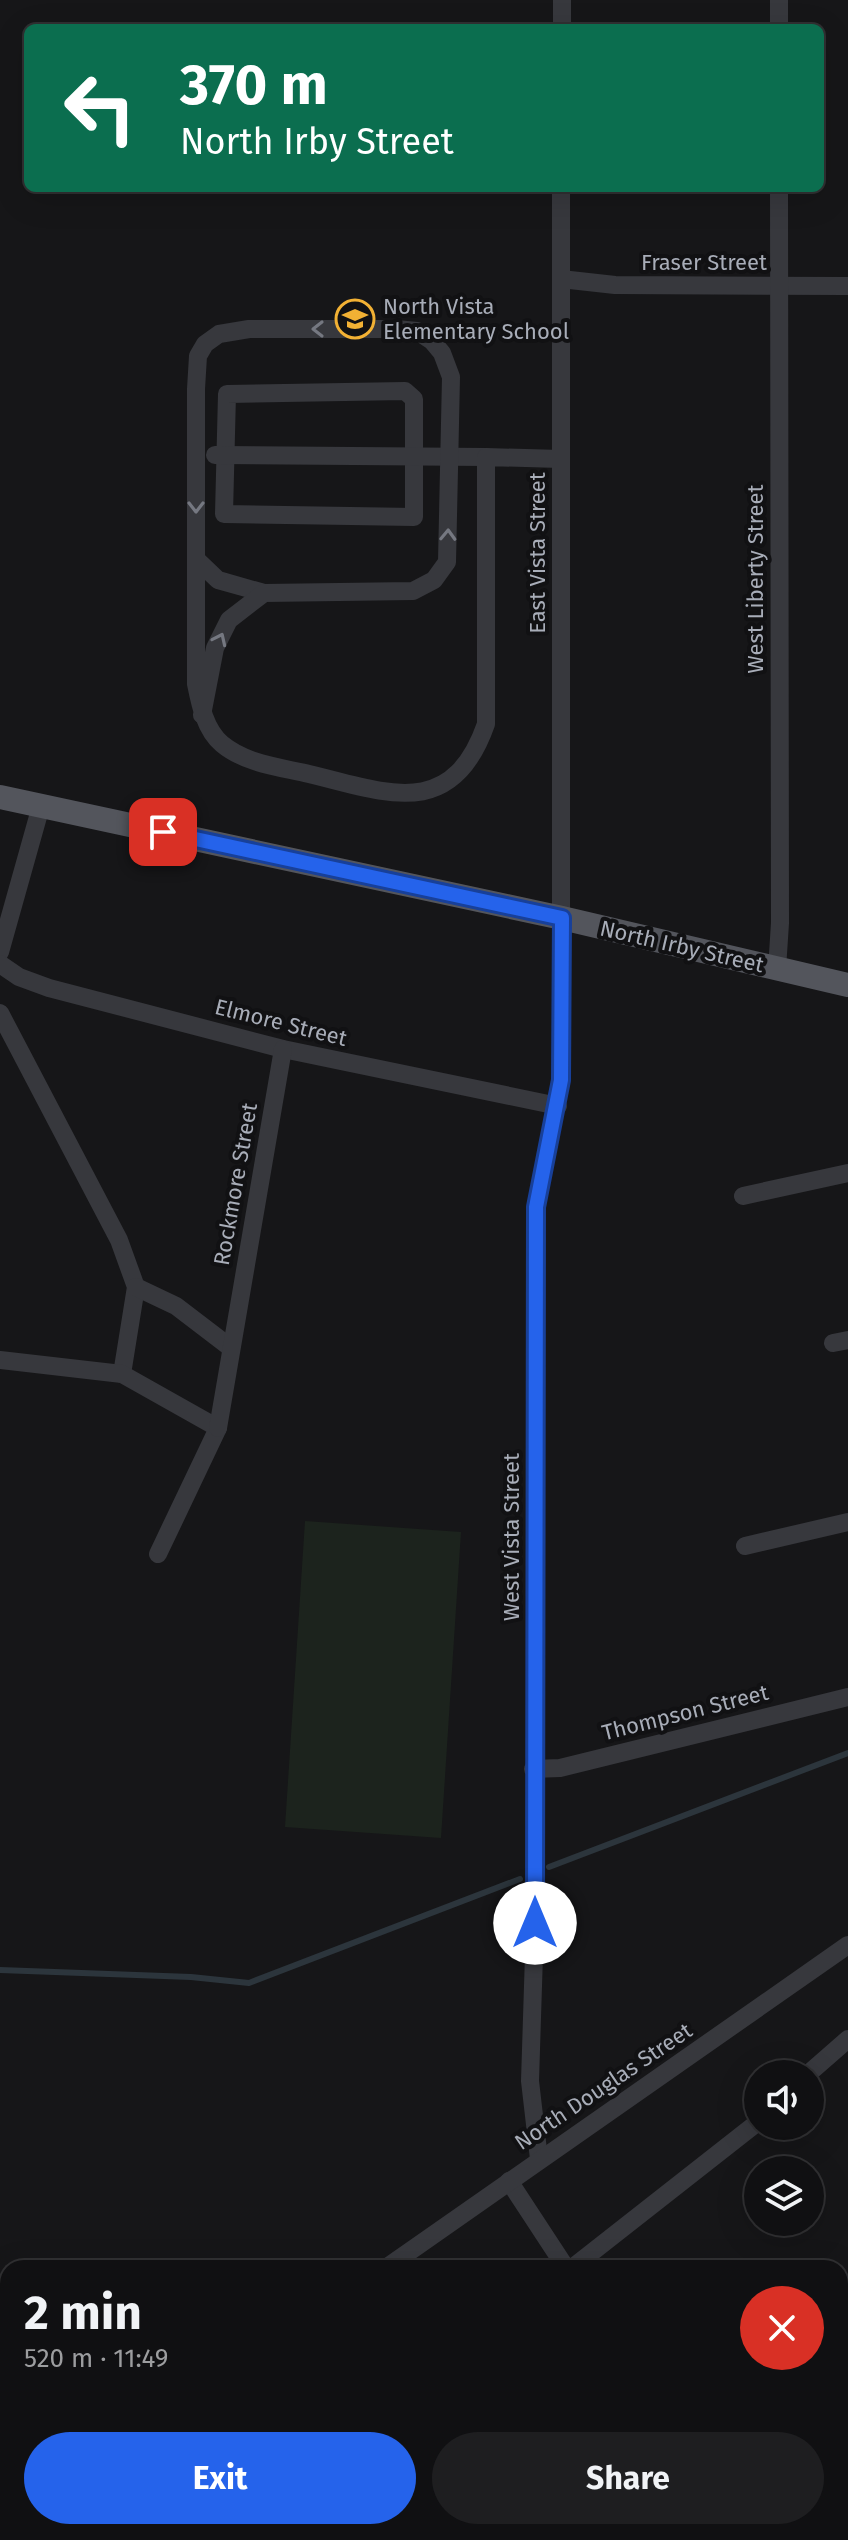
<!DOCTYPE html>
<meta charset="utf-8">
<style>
:root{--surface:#101012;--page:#1e1e20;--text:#f1f3f6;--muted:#9c9d9f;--line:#303032;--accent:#2563eb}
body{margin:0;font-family:"Fira Sans",sans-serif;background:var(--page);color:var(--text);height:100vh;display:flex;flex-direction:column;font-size:30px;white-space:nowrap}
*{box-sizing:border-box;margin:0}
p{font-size:26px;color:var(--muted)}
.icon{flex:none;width:44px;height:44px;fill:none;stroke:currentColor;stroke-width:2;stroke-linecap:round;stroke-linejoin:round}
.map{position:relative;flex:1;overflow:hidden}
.panel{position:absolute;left:0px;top:2260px;width:848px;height:280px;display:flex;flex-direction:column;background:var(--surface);border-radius:24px 24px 0 0;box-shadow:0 8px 32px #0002,0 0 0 2px var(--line)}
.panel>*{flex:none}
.hud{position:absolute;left:24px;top:24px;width:800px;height:168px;border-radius:12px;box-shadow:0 8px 32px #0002,0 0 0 2px var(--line);background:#0b6e4f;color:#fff;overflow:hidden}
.controls{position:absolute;left:744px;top:2060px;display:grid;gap:16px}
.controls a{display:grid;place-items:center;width:80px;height:80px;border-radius:50%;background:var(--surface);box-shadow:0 8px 32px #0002,0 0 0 2px var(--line);font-size:40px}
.pin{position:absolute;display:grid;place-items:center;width:68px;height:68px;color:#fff;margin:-34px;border-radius:16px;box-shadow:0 4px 12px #0006}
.me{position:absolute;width:88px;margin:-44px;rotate:0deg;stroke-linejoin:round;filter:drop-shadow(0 0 6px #0008)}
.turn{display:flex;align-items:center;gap:28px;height:168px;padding:0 24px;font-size:36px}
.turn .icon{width:104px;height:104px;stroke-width:2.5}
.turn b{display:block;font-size:56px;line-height:68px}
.round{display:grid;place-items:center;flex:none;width:84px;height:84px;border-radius:42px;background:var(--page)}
.head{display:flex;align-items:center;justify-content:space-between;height:136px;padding:0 24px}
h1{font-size:48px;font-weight:700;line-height:60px}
.button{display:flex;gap:16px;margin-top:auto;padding:16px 24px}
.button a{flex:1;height:92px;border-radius:48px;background:var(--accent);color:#fff;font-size:32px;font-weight:700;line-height:92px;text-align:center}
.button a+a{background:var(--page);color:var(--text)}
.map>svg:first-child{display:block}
.grass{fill:#1c231d}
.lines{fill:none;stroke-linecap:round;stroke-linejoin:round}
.stream{stroke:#2c353c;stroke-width:6}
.minor{stroke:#37383d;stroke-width:18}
.major{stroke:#53555c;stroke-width:24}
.oneway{stroke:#757881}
.route-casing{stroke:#184099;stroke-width:20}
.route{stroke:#2563eb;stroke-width:14}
.labels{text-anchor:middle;stroke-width:8;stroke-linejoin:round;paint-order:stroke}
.street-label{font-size:22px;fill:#a8adb8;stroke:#111113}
.poi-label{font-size:22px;fill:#a8adb8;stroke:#111113;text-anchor:start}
</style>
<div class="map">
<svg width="848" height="2540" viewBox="0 0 848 2540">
<rect width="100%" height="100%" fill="#161618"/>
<!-- grass -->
<polygon class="grass" points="305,1521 461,1532 441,1838 285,1827"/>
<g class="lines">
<!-- stream -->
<g class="stream">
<polyline points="549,1867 848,1753"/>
<polyline points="0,1970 191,1977 249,1983 520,1879"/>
</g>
<!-- minor -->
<g class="minor">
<polyline points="562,28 562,0"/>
<polyline points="779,28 779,0"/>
<polyline points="561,279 615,285 848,286"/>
<polygon points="405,391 414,399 414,517 224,514 227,394"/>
<polyline points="215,455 486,457"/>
<polyline points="196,559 218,580 264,593"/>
<path d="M202 715 215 648 229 620 264 593 413 591 434 580 447 562 451 377 442 353 432 341 417 331 396 329H249L219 334 205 344 198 356 196 389V684C200 704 205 730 222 744 246 764 280 767 309 774 387 793 452 821 486 724V457L561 459"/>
<polyline points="0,952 41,806"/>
<polyline points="0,964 19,977 49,988 283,1049 558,1106"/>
<polyline points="777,969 780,923 779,188"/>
<polyline points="0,1013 119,1240 136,1287 122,1374"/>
<polyline points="743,1196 848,1173"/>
<polyline points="136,1287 176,1306 231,1348"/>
<polyline points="833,1343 848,1340"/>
<polyline points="0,1360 122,1374 218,1428 158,1554"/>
<polyline points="218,1428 283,1049"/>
<polyline points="745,1546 848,1522"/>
<polyline points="533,1769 560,1768 848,1697"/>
<polyline points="808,2074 848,2039"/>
<polyline points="539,2159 530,2081 535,1923 536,1207 561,1080 561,188"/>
<polyline points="509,2181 566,2268"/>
<polyline points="386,2268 848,1945"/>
<polyline points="572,2268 758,2122"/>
<polyline points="721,2532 727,2540"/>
<polyline points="0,2538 9,2532"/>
</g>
<!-- major -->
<polyline class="major" points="0,797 562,918 848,985"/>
</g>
<!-- one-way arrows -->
<defs><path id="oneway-chevron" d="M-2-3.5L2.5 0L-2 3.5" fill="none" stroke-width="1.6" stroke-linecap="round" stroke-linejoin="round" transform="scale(2)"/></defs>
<g class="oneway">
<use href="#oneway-chevron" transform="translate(318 329) rotate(180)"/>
<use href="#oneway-chevron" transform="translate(196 507) rotate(90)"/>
<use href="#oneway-chevron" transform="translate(448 535) rotate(-88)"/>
<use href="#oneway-chevron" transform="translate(220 639) rotate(-65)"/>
</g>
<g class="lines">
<defs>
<polyline id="route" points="163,832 562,918 561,1080 536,1207 535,1923"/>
</defs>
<!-- route casing -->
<use href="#route" class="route-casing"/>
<!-- route -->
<use href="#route" class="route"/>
</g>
<!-- icons -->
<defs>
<symbol id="school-ring" viewBox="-11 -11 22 22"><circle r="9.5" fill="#111113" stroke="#f2b134" stroke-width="1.5"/><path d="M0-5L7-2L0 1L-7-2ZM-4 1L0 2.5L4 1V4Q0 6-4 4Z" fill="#f2b134"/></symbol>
</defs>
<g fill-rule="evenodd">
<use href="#school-ring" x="333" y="297" width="44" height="44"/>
</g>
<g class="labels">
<!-- street labels -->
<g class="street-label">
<text x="704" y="270">Fraser Street</text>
<text transform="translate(537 553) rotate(-90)" y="8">East Vista Street</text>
<text transform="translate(755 579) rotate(-90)" y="8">West Liberty Street</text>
<text transform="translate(682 946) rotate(13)" y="8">North Irby Street</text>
<text transform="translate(281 1022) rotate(14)" y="8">Elmore Street</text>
<text transform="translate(235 1184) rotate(-80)" y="8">Rockmore Street</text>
<text transform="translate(511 1537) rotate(-90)" y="8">West Vista Street</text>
<text transform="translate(685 1712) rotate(-14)" y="8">Thompson Street</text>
<text transform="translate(603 2086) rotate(-34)" y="8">North Douglas Street</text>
</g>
<!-- poi labels -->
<g class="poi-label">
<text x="383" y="314">North Vista<tspan x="383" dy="25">Elementary School</tspan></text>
</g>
</g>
</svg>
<div class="controls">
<a><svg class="icon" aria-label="sound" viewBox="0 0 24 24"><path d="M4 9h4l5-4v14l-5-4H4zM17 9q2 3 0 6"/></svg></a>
<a><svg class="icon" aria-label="layers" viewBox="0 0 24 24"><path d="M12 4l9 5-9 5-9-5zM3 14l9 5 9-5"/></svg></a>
</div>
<div class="pin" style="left:163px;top:832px;background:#d93025"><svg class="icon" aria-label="arrive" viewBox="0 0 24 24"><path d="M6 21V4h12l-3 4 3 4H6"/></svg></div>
<svg class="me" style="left:535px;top:1923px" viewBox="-20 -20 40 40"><circle r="19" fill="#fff"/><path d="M0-13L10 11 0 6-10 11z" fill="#2563eb"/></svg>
<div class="hud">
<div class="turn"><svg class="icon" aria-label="left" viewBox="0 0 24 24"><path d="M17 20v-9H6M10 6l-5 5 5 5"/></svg><div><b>370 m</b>North Irby Street</div></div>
</div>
<section class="panel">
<div class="head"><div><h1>2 min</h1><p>520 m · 11:49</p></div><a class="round" style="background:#d93025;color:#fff"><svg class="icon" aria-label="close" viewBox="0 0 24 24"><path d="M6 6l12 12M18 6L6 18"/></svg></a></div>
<div class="button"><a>Exit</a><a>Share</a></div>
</section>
</div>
